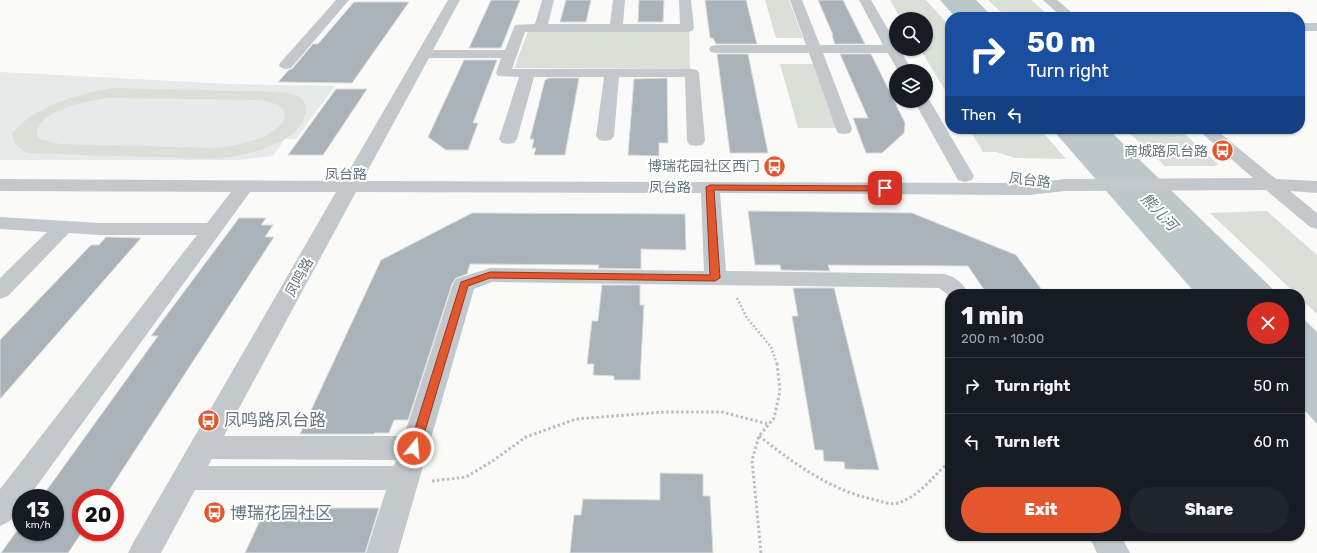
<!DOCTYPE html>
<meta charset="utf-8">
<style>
:root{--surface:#171b24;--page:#20242c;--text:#f1f3f6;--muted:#9ea1a6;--line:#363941;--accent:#e4572e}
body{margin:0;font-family:Rubik,"Noto Sans SC",sans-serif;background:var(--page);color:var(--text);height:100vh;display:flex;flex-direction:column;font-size:15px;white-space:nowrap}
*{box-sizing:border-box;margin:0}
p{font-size:13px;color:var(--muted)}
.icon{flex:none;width:22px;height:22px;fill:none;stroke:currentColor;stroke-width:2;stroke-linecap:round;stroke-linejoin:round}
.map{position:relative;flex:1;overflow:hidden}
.side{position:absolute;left:945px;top:289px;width:360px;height:252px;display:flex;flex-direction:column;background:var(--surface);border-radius:16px;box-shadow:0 1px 3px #0004}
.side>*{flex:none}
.hud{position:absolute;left:945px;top:12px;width:360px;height:122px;border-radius:16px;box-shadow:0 1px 3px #0004;background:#1a4fa0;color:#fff;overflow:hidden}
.controls{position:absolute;left:889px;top:12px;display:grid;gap:8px}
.controls a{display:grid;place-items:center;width:44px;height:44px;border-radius:50%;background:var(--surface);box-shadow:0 1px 3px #0004;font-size:20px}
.speed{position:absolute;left:12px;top:489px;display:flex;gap:8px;font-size:20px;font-weight:700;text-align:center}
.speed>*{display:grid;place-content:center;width:52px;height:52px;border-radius:50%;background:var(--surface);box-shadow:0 1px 3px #0004;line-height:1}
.speed small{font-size:10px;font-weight:400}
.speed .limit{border:6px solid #d22;background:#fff;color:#111}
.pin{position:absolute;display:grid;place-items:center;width:34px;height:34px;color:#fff;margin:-17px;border-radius:8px;box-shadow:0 2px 6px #0006}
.me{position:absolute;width:44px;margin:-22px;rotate:17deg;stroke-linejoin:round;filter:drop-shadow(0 0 3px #0008)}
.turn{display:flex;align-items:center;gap:14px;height:84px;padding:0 16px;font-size:18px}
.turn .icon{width:52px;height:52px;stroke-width:2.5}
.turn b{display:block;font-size:28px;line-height:34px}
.then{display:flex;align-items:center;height:38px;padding:0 16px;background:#0003;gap:8px;font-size:15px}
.round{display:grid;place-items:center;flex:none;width:42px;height:42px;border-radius:21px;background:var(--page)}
.overview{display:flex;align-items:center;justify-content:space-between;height:68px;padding:0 16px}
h1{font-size:24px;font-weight:800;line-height:30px}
.button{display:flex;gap:8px;margin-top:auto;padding:8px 16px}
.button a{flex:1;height:46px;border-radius:24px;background:var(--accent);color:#fff;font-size:16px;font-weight:800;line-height:46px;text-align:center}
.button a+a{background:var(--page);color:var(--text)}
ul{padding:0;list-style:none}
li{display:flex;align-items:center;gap:12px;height:56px;padding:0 16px;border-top:1px solid var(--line)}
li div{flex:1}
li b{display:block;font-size:15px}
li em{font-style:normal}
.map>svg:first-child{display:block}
.built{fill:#e8e9e9}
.green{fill:#dadfd7;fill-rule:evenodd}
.water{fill:#bbc7cb}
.building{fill:#aab3b9;stroke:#dcdcda}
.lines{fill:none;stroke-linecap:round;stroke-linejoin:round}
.path-far1{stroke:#bbbfc2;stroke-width:2.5;stroke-dasharray:2 2;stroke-linecap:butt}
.path{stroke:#bbbfc2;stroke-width:3;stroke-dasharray:2.5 2.5;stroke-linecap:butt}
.minor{fill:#c3c8cc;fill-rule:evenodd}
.route{fill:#e4572e;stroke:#94391e}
.labels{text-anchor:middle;stroke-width:4;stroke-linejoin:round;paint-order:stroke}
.poi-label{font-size:14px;fill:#657683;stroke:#fff;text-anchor:end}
.street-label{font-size:14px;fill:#657683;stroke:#fff}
.water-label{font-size:15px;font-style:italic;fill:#60757c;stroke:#fff}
.near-poi-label{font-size:17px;fill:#657683;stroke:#fff;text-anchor:start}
</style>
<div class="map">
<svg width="1317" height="553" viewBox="0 0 1317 553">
<rect width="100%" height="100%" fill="#fafaf8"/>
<!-- built -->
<polygon class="built" points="0,72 231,84 335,86 296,139 285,139 273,156 239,160 0,160"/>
<!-- green -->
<g class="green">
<polygon points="765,0 789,0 803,38 776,38"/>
<polygon points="890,0 926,0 950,27 950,98 920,49 926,49 926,19 901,19"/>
<polygon points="988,0 1031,0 1051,17 1006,17"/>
<polygon points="529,29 689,30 690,69 514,68"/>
<polygon points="780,64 813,64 836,128 798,128"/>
<path d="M113 88 282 92C290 93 301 95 305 104 308 111 304 118 301 124 289 145 242 157 219 158 199 160 178 157 158 157 114 156 71 155 27 153 19 148 13 143 12 133 37 105 77 94 113 88ZM109 98 260 100C299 106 287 127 260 138 245 144 230 147 215 148L60 144 42 140 37 136C33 111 91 100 109 98Z"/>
<polygon points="969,129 1040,129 1066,159 1015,158 996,152 983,152"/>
<polygon points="1125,129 1179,129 1218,164 1215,166 1165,166"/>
<polygon points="1267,211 1317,255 1317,314 1300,298 1300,294 1296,294 1210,213"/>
</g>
<!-- water -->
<g class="water">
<polygon points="940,0 976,0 993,17 955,17"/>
<polygon points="1052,129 1108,129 1278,294 1196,294"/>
<polygon points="1300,315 1317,332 1317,424 1300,405"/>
</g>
<!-- building -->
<g class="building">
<polygon points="491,0 520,0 501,48 469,48"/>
<polygon points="566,0 591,0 586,22 560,22"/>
<polygon points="639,0 664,0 663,22 638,22"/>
<polygon points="705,0 746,0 757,44 716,44 713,38 710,38"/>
<polygon points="818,0 843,0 865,44 835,44 832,35 833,35"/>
<polygon points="354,2 409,2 352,83 278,82 289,70 292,69 313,44 318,44"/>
<polygon points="717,54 748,54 768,153 730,153"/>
<polygon points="840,54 871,54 905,123 904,133 882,153 866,153 853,118 868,118"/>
<polygon points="464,60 497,60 473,123 478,123 468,150 446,150 428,137"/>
<polygon points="549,78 579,78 565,155 534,155 536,148 532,148 534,139 530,139 545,80"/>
<polygon points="667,78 668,143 659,143 659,156 628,155 634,79"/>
<polygon points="336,89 367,89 323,155 288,155"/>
<polygon points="748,211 912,213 1016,255 1045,294 987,294 968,266 828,265 830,271 781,270 780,265 755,265"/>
<polygon points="472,213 685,214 686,250 641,249 641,269 598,268 599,265 470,264 467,274 456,278 452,284 408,420 394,420 389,433 375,433 374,434 300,434 381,260"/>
<polygon points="239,218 266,218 261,225 273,225 265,237 274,237 104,498 81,498 82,532 68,553 1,553 21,525 21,532 55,532 55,498 41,498 158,336 151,336"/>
<polygon points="106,237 141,238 0,399 0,340 91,245 99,245"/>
<polygon points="602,285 640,285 640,305 644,305 640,380 614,380 614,376 593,375 594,364 587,364 592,321 598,321"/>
<polygon points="793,288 834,288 879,470 845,469 844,462 824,461 823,450 815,450 792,316 798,316"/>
<polygon points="660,473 703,474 703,496 710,496 713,553 570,553 574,515 581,515 583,499 660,500"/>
<polygon points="266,507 322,508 379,508 365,553 245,553"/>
</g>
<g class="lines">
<!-- path-far1 -->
<polyline class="path-far1" points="737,298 747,318 771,347 777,364"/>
<!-- path -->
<g class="path">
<path d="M759 436C795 464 831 491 876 500 883 502 891 505 898 503 919 497 934 475 950 461"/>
<polyline points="432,481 466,477 494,460 526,437 576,419 664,412 722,412 768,424"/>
<polyline points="761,553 752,460 759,436 774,418 780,391 777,363"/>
</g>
<!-- minor -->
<g class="minor">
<polygon points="336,0 349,0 291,68 286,69 281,68 279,65 281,62"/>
<path d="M448 0H460L433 50H505L515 25 535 24 542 0H554L548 24H610L613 0H625L623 24H680L679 0H691L694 28 692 31 687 32H525L512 69H692L697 70 699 73 705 141 702 145 696 146 690 145 687 141 685 77H619L614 136 611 140 605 141 599 140 596 136 604 77H534L517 139 514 143 508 144 502 143 499 139 519 77 498 76 496 73 501 58H429L362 181 1029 183 1065 179 1253 178 1197 129H1215L1276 179 1317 181V193L1290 191 1317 213V229L1310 227 1266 190 1065 191 1029 195 720 193 726 271 944 274C956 277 963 283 969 294H950V299L947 294 939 288 492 282 474 289 398 553H366L386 490H195L161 553H128L133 543 336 192H250L28 498H21C21 512 13 521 0 526V489L197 235H100L69 233 8 296 0 299V278L47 232 0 229V217L100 223H207L231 192 0 191V179L343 181ZM356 192 701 193 704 271 490 268 456 279 453 284 404 436H224ZM212 459 396 460 394 466H208Z"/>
<polygon points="790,0 802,0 820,45 883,45 859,0 871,0 896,43 896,49 900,49 912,71 898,71 888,53 823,53 852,129 850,133 844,134 838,133 836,129 809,53 716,53 711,52 709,49 711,46 716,45 806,45"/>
<polygon points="1043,0 1057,0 1077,17 1062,17"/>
<rect x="1300" y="23" width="17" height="8"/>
<polygon points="926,97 930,101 974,176 972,180 965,182 958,180 914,101 926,101"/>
<polygon points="1089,536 1121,536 1130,553 1097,553"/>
</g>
</g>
<!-- route -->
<polygon class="route" points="710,185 885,186 889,188 885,191 714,190 720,278 715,281 490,278 468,286 420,448 418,451 414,452 410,451 409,448 461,282 490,272 710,275 706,187"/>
<!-- icons -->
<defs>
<symbol id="bus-disc" viewBox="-11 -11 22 22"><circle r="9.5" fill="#e4572e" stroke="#fff"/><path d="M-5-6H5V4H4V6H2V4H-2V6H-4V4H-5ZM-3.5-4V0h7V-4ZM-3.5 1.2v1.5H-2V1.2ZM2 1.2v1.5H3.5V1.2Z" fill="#fff"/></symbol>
</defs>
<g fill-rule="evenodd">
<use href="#bus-disc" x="1210" y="138" width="25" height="25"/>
<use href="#bus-disc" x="762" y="154" width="25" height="25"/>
<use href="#bus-disc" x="196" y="408" width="25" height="25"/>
<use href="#bus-disc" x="202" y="500" width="25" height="25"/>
</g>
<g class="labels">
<!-- poi labels -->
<g class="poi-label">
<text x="1208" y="156">商城路凤台路</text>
<text x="760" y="171">博瑞花园社区西门</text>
</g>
<!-- street labels -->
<g class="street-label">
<text x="346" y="179">凤台路</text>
<text transform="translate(1030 180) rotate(7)" y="5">凤台路</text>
<text x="670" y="192">凤台路</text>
<text transform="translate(299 277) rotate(-61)" y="5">凤鸣路</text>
</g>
<!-- water labels -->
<g class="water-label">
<text transform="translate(1159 212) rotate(46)" y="5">熊儿河</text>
</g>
<!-- near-poi labels -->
<g class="near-poi-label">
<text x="224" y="426">凤鸣路凤台路</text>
<text x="230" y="519">博瑞花园社区</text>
</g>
</g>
</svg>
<div class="controls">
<a><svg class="icon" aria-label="search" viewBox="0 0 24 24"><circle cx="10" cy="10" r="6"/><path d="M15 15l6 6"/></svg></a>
<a><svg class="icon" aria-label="layers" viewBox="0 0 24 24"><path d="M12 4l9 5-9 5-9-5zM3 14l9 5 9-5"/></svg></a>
</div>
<div class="speed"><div>13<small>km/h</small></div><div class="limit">20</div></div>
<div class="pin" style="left:885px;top:188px;background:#d93025"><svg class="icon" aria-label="arrive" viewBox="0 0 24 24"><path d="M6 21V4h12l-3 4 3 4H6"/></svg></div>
<svg class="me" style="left:414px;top:448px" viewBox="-20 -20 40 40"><circle r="17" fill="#e4572e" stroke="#fff" stroke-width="3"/><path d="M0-11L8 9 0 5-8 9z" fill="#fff"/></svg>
<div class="hud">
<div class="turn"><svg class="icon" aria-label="right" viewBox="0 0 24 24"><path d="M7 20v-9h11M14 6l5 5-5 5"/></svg><div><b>50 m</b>Turn right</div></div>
<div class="then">Then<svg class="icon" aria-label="left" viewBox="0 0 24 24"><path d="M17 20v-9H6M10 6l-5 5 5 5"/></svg></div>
</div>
<section class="side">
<div class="overview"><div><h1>1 min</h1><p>200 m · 10:00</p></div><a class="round" style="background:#d93025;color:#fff"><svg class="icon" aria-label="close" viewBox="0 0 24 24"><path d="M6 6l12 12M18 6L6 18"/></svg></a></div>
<ul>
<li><svg class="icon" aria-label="right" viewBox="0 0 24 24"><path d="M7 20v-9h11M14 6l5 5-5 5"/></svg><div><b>Turn right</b></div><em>50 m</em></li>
<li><svg class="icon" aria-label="left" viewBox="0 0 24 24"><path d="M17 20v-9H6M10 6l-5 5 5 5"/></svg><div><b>Turn left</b></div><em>60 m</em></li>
</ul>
<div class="button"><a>Exit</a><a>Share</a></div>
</section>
</div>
